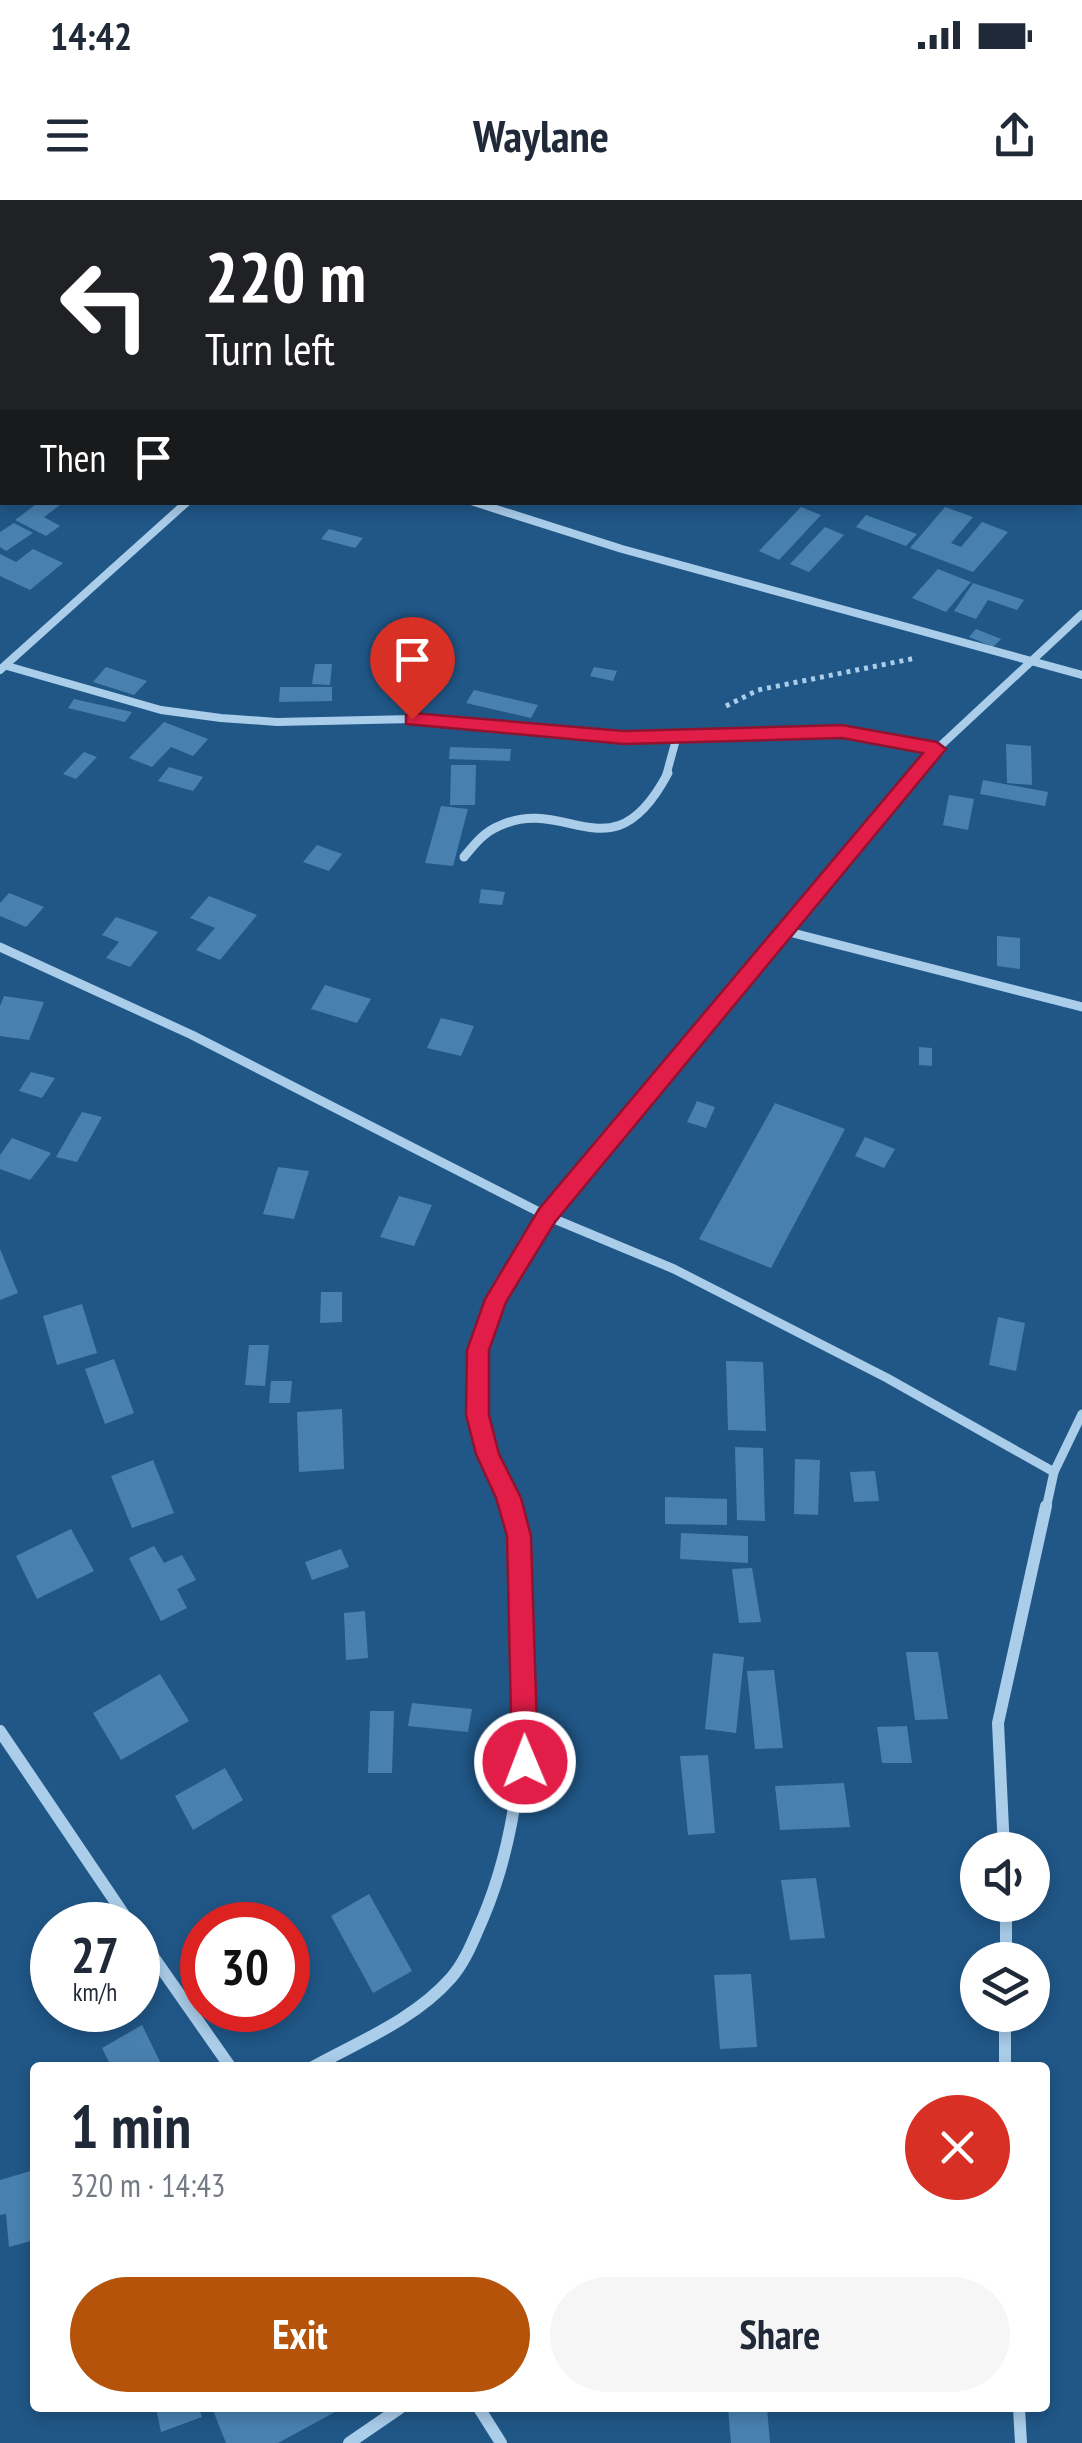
<!DOCTYPE html>
<meta charset="utf-8">
<style>
:root{--surface:#fff;--page:#f6f6f7;--text:#1f2937;--muted:#747a83;--accent:#b45309}
body{margin:0;font-family:"PT Sans Narrow",sans-serif;background:var(--page);color:var(--text);height:100vh;display:flex;flex-direction:column;font-size:38px;white-space:nowrap}
*{box-sizing:border-box;margin:0}
p{font-size:32px;color:var(--muted)}
.icon{flex:none;width:55px;height:55px;fill:none;stroke:currentColor;stroke-width:2;stroke-linecap:round;stroke-linejoin:round}
.map{position:relative;flex:1;overflow:hidden}
.sheet{position:absolute;left:30px;top:1862px;width:1020px;height:350px;display:flex;flex-direction:column;background:var(--surface);border-radius:10px;box-shadow:0 5px 15px #0003}
.sheet>*{flex:none}
.hud{position:absolute;left:0px;top:0px;width:1082px;height:305px;box-shadow:0 5px 15px #0003;background:#202124;color:#fff;overflow:hidden}
.controls{position:absolute;left:960px;top:1632px;display:grid;gap:20px}
.controls a{display:grid;place-items:center;width:90px;height:90px;border-radius:50%;background:var(--surface);box-shadow:0 5px 15px #0003;font-size:50px}
.speed{position:absolute;left:30px;top:1702px;display:flex;gap:20px;font-size:50px;font-weight:700;text-align:center}
.speed>*{display:grid;place-content:center;width:130px;height:130px;border-radius:50%;background:var(--surface);box-shadow:0 5px 15px #0003;line-height:1}
.speed small{font-size:25px;font-weight:400}
.speed .limit{border:15px solid #d22;background:#fff;color:#111}
.pin{position:absolute;display:grid;place-items:center;width:85px;height:85px;color:#fff;margin:-102px -42px;border-radius:50% 50% 50% 0;rotate:-45deg;box-shadow:0 0 10px #0007}
.pin .icon{rotate:45deg}
.me{position:absolute;width:110px;margin:-55px;rotate:359deg;stroke-linejoin:round;filter:drop-shadow(0 0 8px #0008)}
.turn{display:flex;align-items:center;gap:35px;height:210px;padding:0 40px;font-size:45px}
.turn .icon{width:130px;height:130px;stroke-width:2.5}
.turn b{display:block;font-size:70px;line-height:85px}
.then{display:flex;align-items:center;height:95px;padding:0 40px;background:#0003;gap:20px;font-size:38px}
.round{display:grid;place-items:center;flex:none;width:105px;height:105px;border-radius:52px;background:var(--page)}
.overview{display:flex;align-items:center;justify-content:space-between;height:170px;padding:0 40px}
h1{font-size:60px;font-weight:700;line-height:75px}
.button{display:flex;gap:20px;margin-top:auto;padding:20px 40px}
.button a{flex:1;height:115px;border-radius:60px;background:var(--accent);color:#fff;font-size:40px;font-weight:700;line-height:115px;text-align:center}
.button a+a{background:var(--page);color:var(--text)}
.status{display:flex;justify-content:space-between;align-items:center;height:70px;padding:0 50px;background:var(--surface);direction:ltr}
.status svg{height:28px;fill:currentColor}
header{display:flex;justify-content:space-between;align-items:center;height:130px;padding:0 40px;background:var(--surface);font-size:45px;font-weight:700}
.map>svg:first-child{display:block}
.building{fill:#4881b0}
.lines{fill:none;stroke-linecap:round;stroke-linejoin:round}
.path{stroke:#aacdea;stroke-width:5;stroke-dasharray:4 5;stroke-linecap:butt}
.minor-far2{stroke:#aacdea;stroke-width:8}
.minor-far1{stroke:#aacdea;stroke-width:9}
.minor{stroke:#aacdea;stroke-width:12}
.route{fill:#e11d48;stroke:#92132f;stroke-width:2.5}
</style>
<div class="status"><b>14:42</b><svg viewBox="0 0 49 12"><path d="M0 12V9h3v3zM5 12V6h3v6zM10 12V3h3v9zM15 12V0h3v12zM26 1h20v11H26zM47 4h2v5h-2z"/></svg></div>
<header><svg class="icon" aria-label="menu" viewBox="0 0 24 24"><path d="M4 6h16M4 12h16M4 18h16"/></svg>Waylane<svg class="icon" aria-label="share" viewBox="0 0 24 24"><path d="M12 15V3M7 8l5-5 5 5M5 13v7h14v-7"/></svg></header>
<div class="map">
<svg width="1082" height="2243" viewBox="0 0 1082 2243">
<rect width="100%" height="100%" fill="#205787"/>
<!-- building -->
<g class="building">
<polygon points="39,302 64,302 44,317 60,326 46,336 15,320"/>
<polygon points="801,307 821,315 779,360 759,351"/>
<polygon points="945,307 973,317 951,343 961,347 982,322 1008,332 973,372 910,348"/>
<polygon points="866,315 917,334 906,346 856,327"/>
<polygon points="14,323 33,333 6,351 0,347 0,332"/>
<polygon points="825,327 844,335 809,372 790,364"/>
<polygon points="329,329 363,338 355,348 321,339"/>
<polygon points="33,349 63,363 30,390 0,376 0,354 16,362"/>
<polygon points="938,369 971,382 946,412 912,398"/>
<polygon points="973,383 1024,400 1017,410 988,400 976,419 954,411"/>
<polygon points="976,429 1001,439 993,447 969,437"/>
<polygon points="315,464 332,464 330,485 312,484"/>
<polygon points="106,467 147,481 134,495 93,482"/>
<polygon points="594,467 617,471 613,481 590,476"/>
<polygon points="280,487 332,487 332,501 279,502"/>
<polygon points="474,490 538,505 531,518 466,503"/>
<polygon points="74,499 132,512 125,522 68,508"/>
<polygon points="164,522 208,539 193,556 171,547 152,567 129,558"/>
<polygon points="1006,544 1031,546 1032,585 1007,583"/>
<polygon points="450,547 511,549 510,561 449,559"/>
<polygon points="84,552 97,557 76,579 63,574"/>
<polygon points="451,565 476,565 475,605 450,605"/>
<polygon points="169,567 203,577 193,591 158,581"/>
<polygon points="983,580 1048,592 1045,606 980,594"/>
<polygon points="949,595 974,599 968,630 943,625"/>
<polygon points="441,606 468,609 453,666 425,663"/>
<polygon points="317,645 342,654 329,671 303,662"/>
<polygon points="481,689 505,692 502,705 479,703"/>
<polygon points="9,693 44,707 26,727 0,716 0,703"/>
<polygon points="209,696 257,715 220,760 196,750 215,728 190,718"/>
<polygon points="116,717 158,732 130,767 106,758 119,742 102,735"/>
<polygon points="997,736 1020,738 1020,769 997,766"/>
<polygon points="325,785 371,799 357,823 311,809"/>
<polygon points="4,796 44,802 29,840 0,836 0,806"/>
<polygon points="441,818 474,826 461,856 427,848"/>
<polygon points="919,847 932,848 932,866 919,865"/>
<polygon points="31,872 55,878 42,898 19,891"/>
<polygon points="697,901 715,907 706,928 687,922"/>
<polygon points="775,903 845,929 771,1068 699,1039"/>
<polygon points="82,912 102,917 77,962 56,957"/>
<polygon points="865,937 895,949 884,968 855,956"/>
<polygon points="12,938 51,953 30,980 0,969 0,955"/>
<polygon points="278,967 309,971 294,1019 263,1014"/>
<polygon points="399,996 432,1005 414,1046 380,1037"/>
<polygon points="0,1049 18,1093 0,1100"/>
<polygon points="321,1092 342,1092 342,1122 320,1123"/>
<polygon points="82,1104 97,1153 57,1165 43,1116"/>
<polygon points="998,1117 1025,1123 1016,1171 989,1165"/>
<polygon points="249,1145 269,1145 265,1186 245,1185"/>
<polygon points="114,1159 134,1213 105,1224 85,1169"/>
<polygon points="726,1161 763,1162 766,1231 728,1230"/>
<polygon points="271,1181 292,1181 290,1203 269,1203"/>
<polygon points="342,1209 344,1269 299,1272 297,1212"/>
<polygon points="735,1247 763,1248 765,1321 737,1320"/>
<polygon points="795,1259 820,1260 818,1315 794,1314"/>
<polygon points="153,1260 174,1313 132,1328 111,1276"/>
<polygon points="875,1271 879,1301 854,1302 850,1272"/>
<polygon points="665,1297 727,1299 727,1325 665,1324"/>
<polygon points="71,1329 94,1371 37,1399 16,1356"/>
<polygon points="681,1333 748,1336 748,1363 680,1359"/>
<polygon points="154,1346 164,1363 182,1355 196,1380 177,1389 187,1408 161,1421 129,1358"/>
<polygon points="341,1349 349,1367 312,1380 305,1362"/>
<polygon points="752,1368 761,1422 739,1423 732,1369"/>
<polygon points="365,1411 368,1458 346,1460 344,1413"/>
<polygon points="906,1452 938,1452 948,1519 915,1520"/>
<polygon points="713,1453 744,1457 736,1533 705,1529"/>
<polygon points="774,1470 783,1548 755,1549 747,1471"/>
<polygon points="160,1474 189,1521 121,1560 93,1513"/>
<polygon points="412,1503 472,1509 468,1532 408,1526"/>
<polygon points="370,1511 394,1511 392,1573 368,1573"/>
<polygon points="907,1526 912,1563 882,1563 877,1527"/>
<polygon points="708,1555 715,1633 688,1635 680,1556"/>
<polygon points="225,1568 243,1600 193,1630 175,1596"/>
<polygon points="844,1583 850,1627 780,1630 775,1586"/>
<polygon points="816,1678 825,1738 790,1740 781,1680"/>
<polygon points="369,1694 412,1771 373,1793 331,1716"/>
<polygon points="751,1774 757,1847 720,1849 714,1775"/>
<polygon points="142,1825 163,1868 112,1868 102,1848"/>
<polygon points="34,1970 35,2040 9,2047 6,2014 0,2015 0,1980"/>
<polygon points="156,2208 199,2208 202,2217 161,2232"/>
<polygon points="212,2208 333,2208 335,2212 278,2243 226,2243"/>
<polygon points="728,2208 767,2208 770,2243 731,2243"/>
</g>
<g class="lines">
<!-- path -->
<polyline class="path" points="726,506 758,490 916,458"/>
<!-- minor-far2 -->
<g class="minor-far2">
<polyline points="341,0 348,2"/>
<polyline points="474,302 622,349 1082,475"/>
<polyline points="7,466 161,510 221,518 277,522 413,519 625,537 842,532 937,549"/>
<polyline points="0,470 187,302"/>
<polyline points="666,576 677,536"/>
<polyline points="915,576 937,549 1082,414"/>
</g>
<!-- minor-far1 -->
<g class="minor-far1">
<path d="M464 657C474 645 484 632 499 626 568 594 612 679 668 573"/>
<polyline points="785,731 1082,807"/>
<polyline points="0,747 192,835 547,1016 674,1069 887,1178 1054,1272"/>
<path d="M512 1309C501 1280 487 1252 480 1222 462 1142 506 1080 547 1016L917 573"/>
<polyline points="1046,1309 1054,1272 1082,1214"/>
</g>
<!-- minor -->
<g class="minor">
<polyline points="0,1531 131,1725"/>
<polyline points="1004,1650 998,1523 1046,1306"/>
<polyline points="1006,1705 1006,1760"/>
<polyline points="138,1735 231,1868"/>
<polyline points="1005,1815 1005,1868"/>
<path d="M311 1868C358 1842 414 1820 451 1778 466 1761 474 1738 483 1718 522 1625 524 1534 522 1434 521 1390 524 1349 511 1306"/>
<polyline points="479,2208 501,2243"/>
<polyline points="1019,2208 1021,2243"/>
<polyline points="349,2243 400,2208"/>
</g>
</g>
<!-- route -->
<polygon class="route" points="412,513 624,531 842,525 937,542 946,549 555,1022 506,1102 489,1150 489,1215 499,1254 521,1298 531,1336 538,1562 534,1570 525,1574 516,1570 512,1562 507,1336 496,1298 476,1254 466,1215 467,1150 485,1099 539,1009 923,553 842,538 624,544 406,524 406,515"/>
</svg>
<div class="controls">
<a><svg class="icon" aria-label="sound" viewBox="0 0 24 24"><path d="M4 9h4l5-4v14l-5-4H4zM17 9q2 3 0 6"/></svg></a>
<a><svg class="icon" aria-label="layers" viewBox="0 0 24 24"><path d="M12 4l9 5-9 5-9-5zM3 14l9 5 9-5"/></svg></a>
</div>
<div class="speed"><div>27<small>km/h</small></div><div class="limit">30</div></div>
<div class="pin" style="left:412px;top:519px;background:#d93025"><svg class="icon" aria-label="arrive" viewBox="0 0 24 24"><path d="M6 21V4h12l-3 4 3 4H6"/></svg></div>
<svg class="me" style="left:525px;top:1562px" viewBox="-20 -20 40 40"><circle r="17" fill="#e11d48" stroke="#fff" stroke-width="3"/><path d="M0-11L8 9 0 5-8 9z" fill="#fff"/></svg>
<div class="hud">
<div class="turn"><svg class="icon" aria-label="left" viewBox="0 0 24 24"><path d="M17 20v-9H6M10 6l-5 5 5 5"/></svg><div><b>220 m</b>Turn left</div></div>
<div class="then">Then<svg class="icon" aria-label="arrive" viewBox="0 0 24 24"><path d="M6 21V4h12l-3 4 3 4H6"/></svg></div>
</div>
<section class="sheet">
<div class="overview"><div><h1>1 min</h1><p>320 m · 14:43</p></div><a class="round" style="background:#d93025;color:#fff"><svg class="icon" aria-label="close" viewBox="0 0 24 24"><path d="M6 6l12 12M18 6L6 18"/></svg></a></div>
<div class="button"><a>Exit</a><a>Share</a></div>
</section>
</div>
